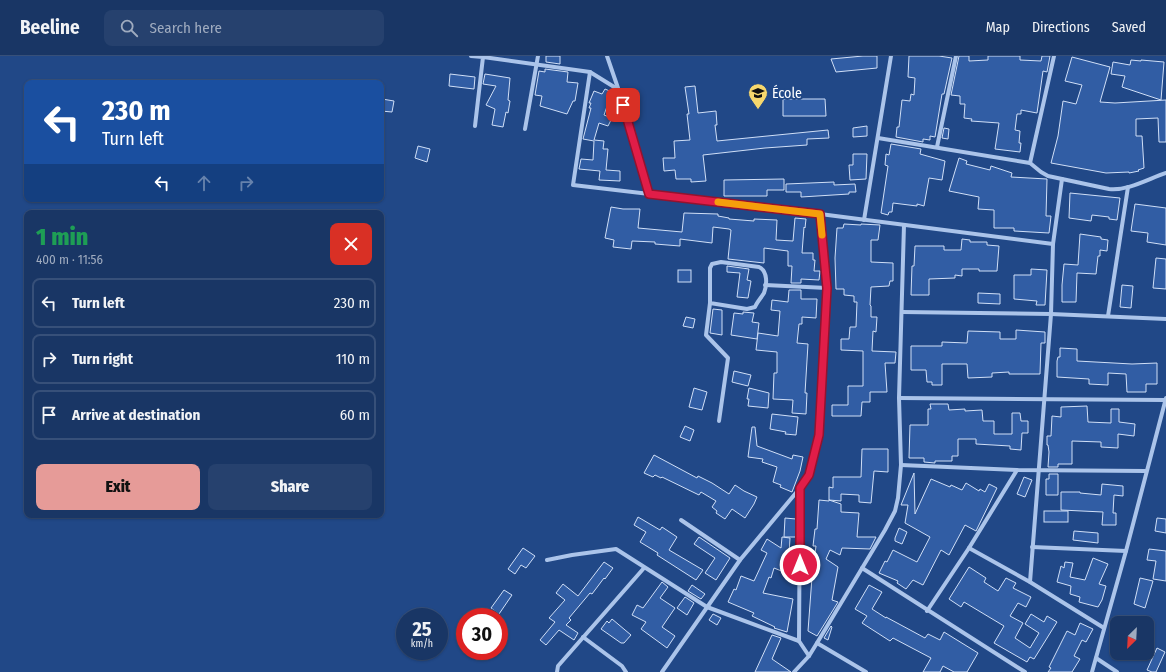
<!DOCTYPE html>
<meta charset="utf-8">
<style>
:root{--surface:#193665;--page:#26416e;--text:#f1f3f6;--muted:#9fabbf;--line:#375079;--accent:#e69b98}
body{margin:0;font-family:"Fira Sans Condensed",sans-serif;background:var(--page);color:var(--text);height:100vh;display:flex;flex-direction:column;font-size:15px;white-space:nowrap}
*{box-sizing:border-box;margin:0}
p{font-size:13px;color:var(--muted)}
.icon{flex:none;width:22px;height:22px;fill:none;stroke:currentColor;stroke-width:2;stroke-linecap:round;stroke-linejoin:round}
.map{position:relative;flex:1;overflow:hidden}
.drawer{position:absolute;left:24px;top:154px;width:360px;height:308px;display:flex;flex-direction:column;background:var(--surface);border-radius:8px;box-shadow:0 1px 3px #0004,0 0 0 1px var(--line)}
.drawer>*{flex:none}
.guide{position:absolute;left:24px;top:24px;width:360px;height:122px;border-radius:8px;box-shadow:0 1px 3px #0004,0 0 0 1px var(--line);background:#1a4fa0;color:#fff;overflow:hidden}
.needle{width:26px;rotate:204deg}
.controls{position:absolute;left:1110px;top:560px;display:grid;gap:8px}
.controls a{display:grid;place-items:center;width:44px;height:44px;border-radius:8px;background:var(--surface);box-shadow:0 1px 3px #0004,0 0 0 1px var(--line);font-size:20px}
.speed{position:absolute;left:396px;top:552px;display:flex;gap:8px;font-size:20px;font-weight:700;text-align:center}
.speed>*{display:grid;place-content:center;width:52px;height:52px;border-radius:50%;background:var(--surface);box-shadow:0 1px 3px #0004,0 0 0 1px var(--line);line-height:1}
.speed small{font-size:10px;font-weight:400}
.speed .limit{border:6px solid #d22;background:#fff;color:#111}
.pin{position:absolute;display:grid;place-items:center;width:34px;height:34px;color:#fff;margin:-17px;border-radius:8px;box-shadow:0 2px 6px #0006}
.me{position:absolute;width:44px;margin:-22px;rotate:0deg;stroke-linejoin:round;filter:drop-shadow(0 0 3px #0008)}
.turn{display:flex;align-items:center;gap:14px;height:84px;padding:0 12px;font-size:18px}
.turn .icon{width:52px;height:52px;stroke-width:2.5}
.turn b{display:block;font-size:28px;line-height:34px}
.lanes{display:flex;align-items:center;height:38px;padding:0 12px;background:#0003;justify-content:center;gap:20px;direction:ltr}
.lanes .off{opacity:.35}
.round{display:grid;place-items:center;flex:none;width:42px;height:42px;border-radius:8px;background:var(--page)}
.overview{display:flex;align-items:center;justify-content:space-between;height:68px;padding:0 12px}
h1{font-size:24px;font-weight:800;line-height:30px;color:#1e9e55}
.primary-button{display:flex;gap:8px;margin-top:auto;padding:8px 12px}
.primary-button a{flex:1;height:46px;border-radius:8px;background:var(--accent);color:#111;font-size:16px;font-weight:800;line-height:46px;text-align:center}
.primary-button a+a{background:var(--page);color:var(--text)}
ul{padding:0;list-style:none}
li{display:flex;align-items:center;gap:12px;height:50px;margin:0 8px 6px;padding:0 4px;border:2px solid var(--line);border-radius:8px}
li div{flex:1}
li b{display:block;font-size:15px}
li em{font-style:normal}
header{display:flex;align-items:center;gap:24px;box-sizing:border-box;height:56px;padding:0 20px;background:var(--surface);border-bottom:1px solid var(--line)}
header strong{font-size:19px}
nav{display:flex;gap:22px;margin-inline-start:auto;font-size:14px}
.search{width:280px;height:36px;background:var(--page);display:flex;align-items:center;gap:10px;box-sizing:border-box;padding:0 14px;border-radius:8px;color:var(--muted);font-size:15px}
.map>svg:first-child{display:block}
.building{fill:#315da4;stroke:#d0dff7}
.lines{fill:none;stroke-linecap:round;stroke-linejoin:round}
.street{stroke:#abc4ea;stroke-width:4}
.route-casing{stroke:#92132f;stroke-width:10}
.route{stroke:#e11d48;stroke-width:7}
.slow{stroke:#f59e0b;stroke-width:7}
.labels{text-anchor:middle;stroke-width:4;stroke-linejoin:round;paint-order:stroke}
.poi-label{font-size:14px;fill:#fff;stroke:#214887;text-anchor:start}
</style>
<header>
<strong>Beeline</strong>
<div class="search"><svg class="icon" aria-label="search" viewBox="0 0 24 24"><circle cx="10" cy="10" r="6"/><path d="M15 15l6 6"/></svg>Search here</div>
<nav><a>Map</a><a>Directions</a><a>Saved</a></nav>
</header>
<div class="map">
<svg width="1166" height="616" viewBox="0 0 1166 616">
<rect width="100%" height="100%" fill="#214887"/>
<!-- building -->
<g class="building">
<polygon points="546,0 560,0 560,8 546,6"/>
<polygon points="863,0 877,0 877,12 836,16 831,3"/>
<polygon points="909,0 939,0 952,2 944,38 942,38 935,81 930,80 930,84 923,83 923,86 896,81 897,71 899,71 902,44 910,45 911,38 914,39 915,22 908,21"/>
<polygon points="959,0 969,0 969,5 988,4 988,0 1020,0 1020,4 1041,5 1042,0 1050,0 1047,16 1043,15 1037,57 1021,54 1021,58 1017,58 1015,74 1020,75 1019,87 1021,87 1020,96 995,93 999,67 971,65 972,63 964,62 965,48 960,48 960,40 951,39"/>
<polygon points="1072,1 1110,11 1100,46 1115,47 1166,44 1166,86 1159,86 1158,62 1136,63 1136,80 1142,80 1144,112 1138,114 1139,115 1129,117 1129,116 1106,117 1051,107 1058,80 1063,45 1076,48 1082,29 1065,25"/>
<polygon points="1131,4 1141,5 1141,4 1164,6 1161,44 1122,31 1125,20 1111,18 1113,6 1130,9"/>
<polygon points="545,13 568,16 567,26 578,27 575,45 573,45 567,58 540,50 542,40 535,39 539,15 545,16"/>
<polygon points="450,18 475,21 474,33 449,30"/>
<polygon points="485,18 510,22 508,44 510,45 508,57 506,56 503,71 492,69 495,53 486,49 496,30 483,28"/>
<polygon points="695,30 698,57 716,55 717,69 715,69 717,85 828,74 829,82 807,83 807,89 765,92 703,99 706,125 691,126 691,123 676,123 675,114 664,115 663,102 675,102 674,85 690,84 687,58 689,58 685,31"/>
<polygon points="605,33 612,36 604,59 612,62 608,70 599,67 594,84 604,85 603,93 608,93 606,114 620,115 620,125 599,124 600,115 579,113 581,103 593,104 594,85 583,83 591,52 589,52 591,47 589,47 594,35 602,38"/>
<polygon points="382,43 394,45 392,56 381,55"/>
<polygon points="783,43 825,43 826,60 783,60"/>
<polygon points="867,70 867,80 853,81 853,72"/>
<polygon points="944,72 949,73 948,83 942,82"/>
<polygon points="891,88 921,93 920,98 945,105 942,124 929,122 924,150 917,148 917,150 893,147 892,156 889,156 888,159 881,157 888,110 885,109 886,98 889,99"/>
<polygon points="418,90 430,93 427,106 415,102"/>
<polygon points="853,98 867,98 866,123 850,124 849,109 853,109"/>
<polygon points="959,102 967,105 966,108 990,114 991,110 1012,117 1011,121 1047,123 1046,160 1051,160 1049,177 1014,175 1014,172 994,172 994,154 978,153 979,141 949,135"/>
<polygon points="784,123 784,134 767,134 767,140 724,140 724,124"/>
<polygon points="834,126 834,129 855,128 856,136 849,136 849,138 801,141 801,136 786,136 786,128"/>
<polygon points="1070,137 1120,142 1117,164 1109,163 1109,161 1092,159 1091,165 1069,162"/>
<polygon points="1135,148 1166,152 1166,189 1147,186 1148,177 1131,175"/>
<polygon points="611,151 623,153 640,153 638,172 682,176 684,157 718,158 718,160 729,162 729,163 754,165 754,163 777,164 776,184 793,185 795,162 806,163 805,172 804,171 802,197 813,197 813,204 815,204 814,215 820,215 819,224 801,223 801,227 791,227 792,210 788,210 788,195 764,192 764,207 728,203 731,174 729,173 713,171 712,187 680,183 680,190 655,188 655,186 632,185 631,193 613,191 614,184 605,182"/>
<polygon points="844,168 861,169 861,168 880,169 878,184 871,184 871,206 893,207 893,225 890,225 889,230 871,231 870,249 871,250 871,261 877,261 876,276 873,275 872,295 896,296 895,307 885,307 887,336 870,336 870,346 862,346 861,360 832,360 832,349 848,349 848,330 863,330 863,295 841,294 841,283 849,283 850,271 856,271 857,246 854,246 854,240 844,239 844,233 836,233 835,202 837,172 843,172"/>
<polygon points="1080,178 1101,181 1101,183 1108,184 1107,195 1100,194 1100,200 1098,200 1096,218 1077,217 1076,246 1062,246 1062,229 1064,208 1078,209"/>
<polygon points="962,183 970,184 970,186 987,186 987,189 999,190 997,215 979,215 979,213 962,213 962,220 955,219 955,222 929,223 929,239 911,239 912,210 914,210 915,190 944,190 944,194 961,194"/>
<polygon points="1156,202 1166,203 1166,233 1153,232"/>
<polygon points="727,210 749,213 747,224 751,225 748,242 737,241 740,217 727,216"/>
<polygon points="1031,213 1047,214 1045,249 1036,249 1037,245 1014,243 1014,219 1031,219"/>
<rect x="678" y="214" width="13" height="12"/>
<polygon points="1122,229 1133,230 1131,252 1120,251"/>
<polygon points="789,234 801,234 801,243 817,243 816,262 802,261 802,268 799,268 797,287 808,288 805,337 807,337 806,358 792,357 793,344 773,343 774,317 777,317 777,296 756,294 758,277 778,280 780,255 771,254 772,244 788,246"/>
<polygon points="978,237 1000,238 1000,248 978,247"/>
<polygon points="713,253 722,254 722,279 710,277"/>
<polygon points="743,256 754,257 752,266 759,267 757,283 731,279 734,257 743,258"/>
<polygon points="686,261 695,263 693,272 683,270"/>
<polygon points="1016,274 1045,276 1045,287 1041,287 1040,318 1009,318 1009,316 992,317 992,321 968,322 967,308 942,308 942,329 932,329 932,326 927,326 926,314 911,314 911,290 942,290 942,286 967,287 968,275 1000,276 1000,283 1016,283"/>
<polygon points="1060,292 1077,293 1077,305 1132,308 1157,307 1157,328 1146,328 1146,336 1127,336 1126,318 1108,317 1108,329 1089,328 1089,323 1057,321 1057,305 1058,301 1060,301"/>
<polygon points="734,315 751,319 748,330 732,326"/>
<polygon points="694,332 707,336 702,354 689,351"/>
<polygon points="749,332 769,337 768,352 748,350 749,343 747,343"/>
<polygon points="930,348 948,348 949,354 965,353 965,355 982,354 983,365 994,365 994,378 1012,378 1012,357 1020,357 1021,365 1028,365 1028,377 1022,377 1021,394 1010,393 1010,390 976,388 976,383 958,383 958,400 952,400 952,405 935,405 935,407 924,406 924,402 909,402 910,369 928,369 928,353 931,353"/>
<polygon points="1087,350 1088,366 1111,367 1111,353 1119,353 1119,366 1135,368 1134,380 1118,378 1118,392 1101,391 1101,386 1072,385 1072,408 1058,408 1058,411 1048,411 1049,396 1048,389 1047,389 1047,380 1051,380 1052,360 1061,361 1061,351"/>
<polygon points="772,358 798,361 796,379 785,378 786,376 770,373"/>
<polygon points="685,370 694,374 690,385 680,381"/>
<polygon points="752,371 755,371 757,390 792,403 793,399 803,401 800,415 792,436 780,431 781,429 773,426 777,411 762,406 763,403 748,401"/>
<polygon points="862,393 888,393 888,416 874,415 871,447 859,446 859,439 841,438 841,445 829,444 841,448 841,456 859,457 857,481 876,481 870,493 842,492 840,499 830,494 826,503 838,511 832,544 838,546 817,580 808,575 812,521 816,490 813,490 815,473 817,473 819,444 829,445 829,431 833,432 833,421 861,421"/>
<polygon points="654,399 697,422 698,420 712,427 729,438 735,429 744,435 757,441 754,448 745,462 732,453 725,463 716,457 717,455 712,451 716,445 701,436 699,439 662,421 661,422 655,419 653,421 644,417"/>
<polygon points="914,417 915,458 931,423 950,431 951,429 962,434 966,427 979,435 980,433 985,436 989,428 997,432 976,475 965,469 949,499 941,494 923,529 913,524 906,533 897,527 898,525 879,517 885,505 887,506 893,494 917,506 930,481 905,467 908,449 901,449"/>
<polygon points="1049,418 1058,418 1058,439 1046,439 1046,423 1049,423"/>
<polygon points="1024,421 1032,424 1025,441 1017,438"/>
<polygon points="1102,428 1123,430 1123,440 1114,439 1113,457 1116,457 1116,469 1102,469 1103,456 1061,454 1061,436 1080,436 1080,437 1101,439"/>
<rect x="1044" y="455" width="24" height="11"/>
<polygon points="638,461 660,474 662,471 677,481 669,494 703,514 696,524 657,499 658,497 640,486 646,476 634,469"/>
<polygon points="785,462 796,463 796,481 784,481"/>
<polygon points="1157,462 1166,463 1166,477 1155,475"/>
<polygon points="899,472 907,476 902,488 895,485 895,482"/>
<polygon points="1074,475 1098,477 1098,487 1073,484"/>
<polygon points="699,481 730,502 716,524 705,517 715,502 694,488"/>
<polygon points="782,481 790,482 789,498 793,500 788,513 786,513 784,516 774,512 771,522 769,521 763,537 793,543 787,576 774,572 775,571 752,560 754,557 728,546 734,533 736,534 741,520 754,525 767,497 761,494 767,483 781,492"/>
<polygon points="523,492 535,500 526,512 521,509 515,518 508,513"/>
<polygon points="1149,493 1166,495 1166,525 1153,523 1156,505 1147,504"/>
<polygon points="1093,502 1108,508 1099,528 1106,530 1102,544 1098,551 1079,546 1080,541 1070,538 1071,530 1057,526 1061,510 1064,512 1065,506 1073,507 1070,521 1085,524"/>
<polygon points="604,506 613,512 605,523 604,522 592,538 590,537 569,562 571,564 566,569 578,577 574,584 559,574 546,589 540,584 555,566 549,562 565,544 556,537 563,528 578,540"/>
<polygon points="969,511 986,522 984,526 998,535 1006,522 1016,527 1013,532 1031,541 1026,551 1018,547 1010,560 1023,567 1015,582 1030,592 1039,577 1025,568 1031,558 1044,566 1047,560 1057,566 1034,603 1030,601 1027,606 994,587 1004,570 964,546 961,551 949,543"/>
<polygon points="1140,522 1153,525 1145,552 1134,548"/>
<polygon points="662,526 668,531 660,542 675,552 662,571 675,580 667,592 641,573 646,566 632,559 637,549 643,552"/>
<polygon points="692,529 705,538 701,543 688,535"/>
<polygon points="869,529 882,536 872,553 886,562 886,561 925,582 928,578 940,584 944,576 978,597 967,616 954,616 943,610 940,616 923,616 931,602 893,582 890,585 862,567 867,560 855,553"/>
<polygon points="504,534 512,539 499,558 491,552"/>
<polygon points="685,541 694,547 687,559 677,552"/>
<polygon points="713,558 721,562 717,569 709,564"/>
<polygon points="612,563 631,579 624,587 621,587 601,573 607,565 609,567"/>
<polygon points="1080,567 1093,573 1086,586 1082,584 1074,600 1080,603 1072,616 1048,616 1051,612 1049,611 1067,575 1075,579"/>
<polygon points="831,570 832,571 828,584 824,582"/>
<polygon points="772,579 781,582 772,603 791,616 755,616"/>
<polygon points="1157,592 1165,596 1156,616 1152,616 1147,614"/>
</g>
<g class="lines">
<!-- street -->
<g class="street">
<polyline points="471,0 483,1 475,70"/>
<polyline points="484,0 483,1 590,16 619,34"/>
<polyline points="607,0 619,35 649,138"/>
<polyline points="590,16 573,129 820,158 1053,188"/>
<polyline points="525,73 538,0"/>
<path d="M878 82 1030 107 1041 116 1048 120 1109 133C1128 135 1148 123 1166 117"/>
<polyline points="937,91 956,0"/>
<polyline points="1030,107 1054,0"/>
<polyline points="864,164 891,0"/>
<path d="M721 206 759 211C768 215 767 229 764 237 761 242 757 246 755 251L747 253 710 247V212L712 208Z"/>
<polyline points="765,229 827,232"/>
<polyline points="710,247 706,279 728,302 719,365"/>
<polyline points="902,256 1051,258 1166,263"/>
<polyline points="1108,260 1128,131"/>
<polyline points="899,342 1165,344"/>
<polyline points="901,409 1017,414 1146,415"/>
<polyline points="681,464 740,504"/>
<polyline points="1032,491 1126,495"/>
<polyline points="969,492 1030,526 1104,572"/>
<polyline points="547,504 572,499 616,493 707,551 799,585"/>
<polyline points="862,512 1025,616"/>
<polyline points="1030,526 1051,258 1053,188 1062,123"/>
<polyline points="927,555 969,492 1017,414"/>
<polyline points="583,581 622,610 626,616"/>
<polyline points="817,587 866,616"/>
<polyline points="809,600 799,585 800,432 809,419 819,379 827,232 820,158"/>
<polyline points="1096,602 1117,616"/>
<polyline points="557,616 558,610 644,512"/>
<polyline points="662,616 740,504 800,432"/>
<polyline points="794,616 809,600 817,587 885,474 895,455 898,442 901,409 899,342 904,169"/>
<polyline points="1092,616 1126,495 1166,342"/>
</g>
</g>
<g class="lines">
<defs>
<polyline id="route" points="623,49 649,138 820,158 827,232 819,379 809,419 800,432 800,509"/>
</defs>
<!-- route casing -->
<use href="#route" class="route-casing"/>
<!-- route -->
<use href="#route" class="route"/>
<!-- slow -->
<polyline class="slow" points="718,146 820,158 822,179"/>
</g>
<!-- icons -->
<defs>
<symbol id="school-pin" viewBox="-11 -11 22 30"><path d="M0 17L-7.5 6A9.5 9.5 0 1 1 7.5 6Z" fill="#f6d76d" stroke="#214887"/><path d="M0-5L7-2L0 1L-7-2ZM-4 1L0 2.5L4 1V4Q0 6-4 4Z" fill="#111"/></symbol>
</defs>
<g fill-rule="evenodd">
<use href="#school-pin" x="747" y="26" width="22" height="30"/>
</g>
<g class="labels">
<!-- poi labels -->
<g class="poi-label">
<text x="772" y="42">École</text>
</g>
</g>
</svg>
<div class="controls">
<a><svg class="needle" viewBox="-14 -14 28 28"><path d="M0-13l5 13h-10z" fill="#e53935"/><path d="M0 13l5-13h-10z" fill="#9fabbf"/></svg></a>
</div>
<div class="speed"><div>25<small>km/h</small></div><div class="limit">30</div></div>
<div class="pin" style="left:623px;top:49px;background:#d93025"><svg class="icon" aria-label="arrive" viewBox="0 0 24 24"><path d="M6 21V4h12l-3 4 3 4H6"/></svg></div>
<svg class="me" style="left:800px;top:509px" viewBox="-20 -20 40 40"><circle r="17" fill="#e11d48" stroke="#fff" stroke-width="3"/><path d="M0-11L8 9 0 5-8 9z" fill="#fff"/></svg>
<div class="guide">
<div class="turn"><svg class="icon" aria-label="left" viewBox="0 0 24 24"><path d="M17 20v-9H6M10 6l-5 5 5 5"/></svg><div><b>230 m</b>Turn left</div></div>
<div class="lanes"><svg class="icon" aria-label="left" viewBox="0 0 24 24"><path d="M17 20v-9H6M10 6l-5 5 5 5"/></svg><svg class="icon off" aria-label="ahead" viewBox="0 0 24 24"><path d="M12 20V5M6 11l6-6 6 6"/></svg><svg class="icon off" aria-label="right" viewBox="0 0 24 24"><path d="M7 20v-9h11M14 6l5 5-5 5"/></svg></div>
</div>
<section class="drawer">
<div class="overview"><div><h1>1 min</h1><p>400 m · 11:56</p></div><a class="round" style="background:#d93025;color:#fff"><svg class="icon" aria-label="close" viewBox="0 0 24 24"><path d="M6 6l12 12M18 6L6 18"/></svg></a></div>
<ul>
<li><svg class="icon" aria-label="left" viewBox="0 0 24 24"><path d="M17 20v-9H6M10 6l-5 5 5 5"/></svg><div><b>Turn left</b></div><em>230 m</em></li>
<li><svg class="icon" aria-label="right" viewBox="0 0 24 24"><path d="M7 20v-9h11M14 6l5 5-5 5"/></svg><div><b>Turn right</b></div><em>110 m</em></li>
<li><svg class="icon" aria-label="arrive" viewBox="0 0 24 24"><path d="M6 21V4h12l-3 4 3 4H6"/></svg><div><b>Arrive at destination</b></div><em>60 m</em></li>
</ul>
<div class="primary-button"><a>Exit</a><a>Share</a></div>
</section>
</div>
